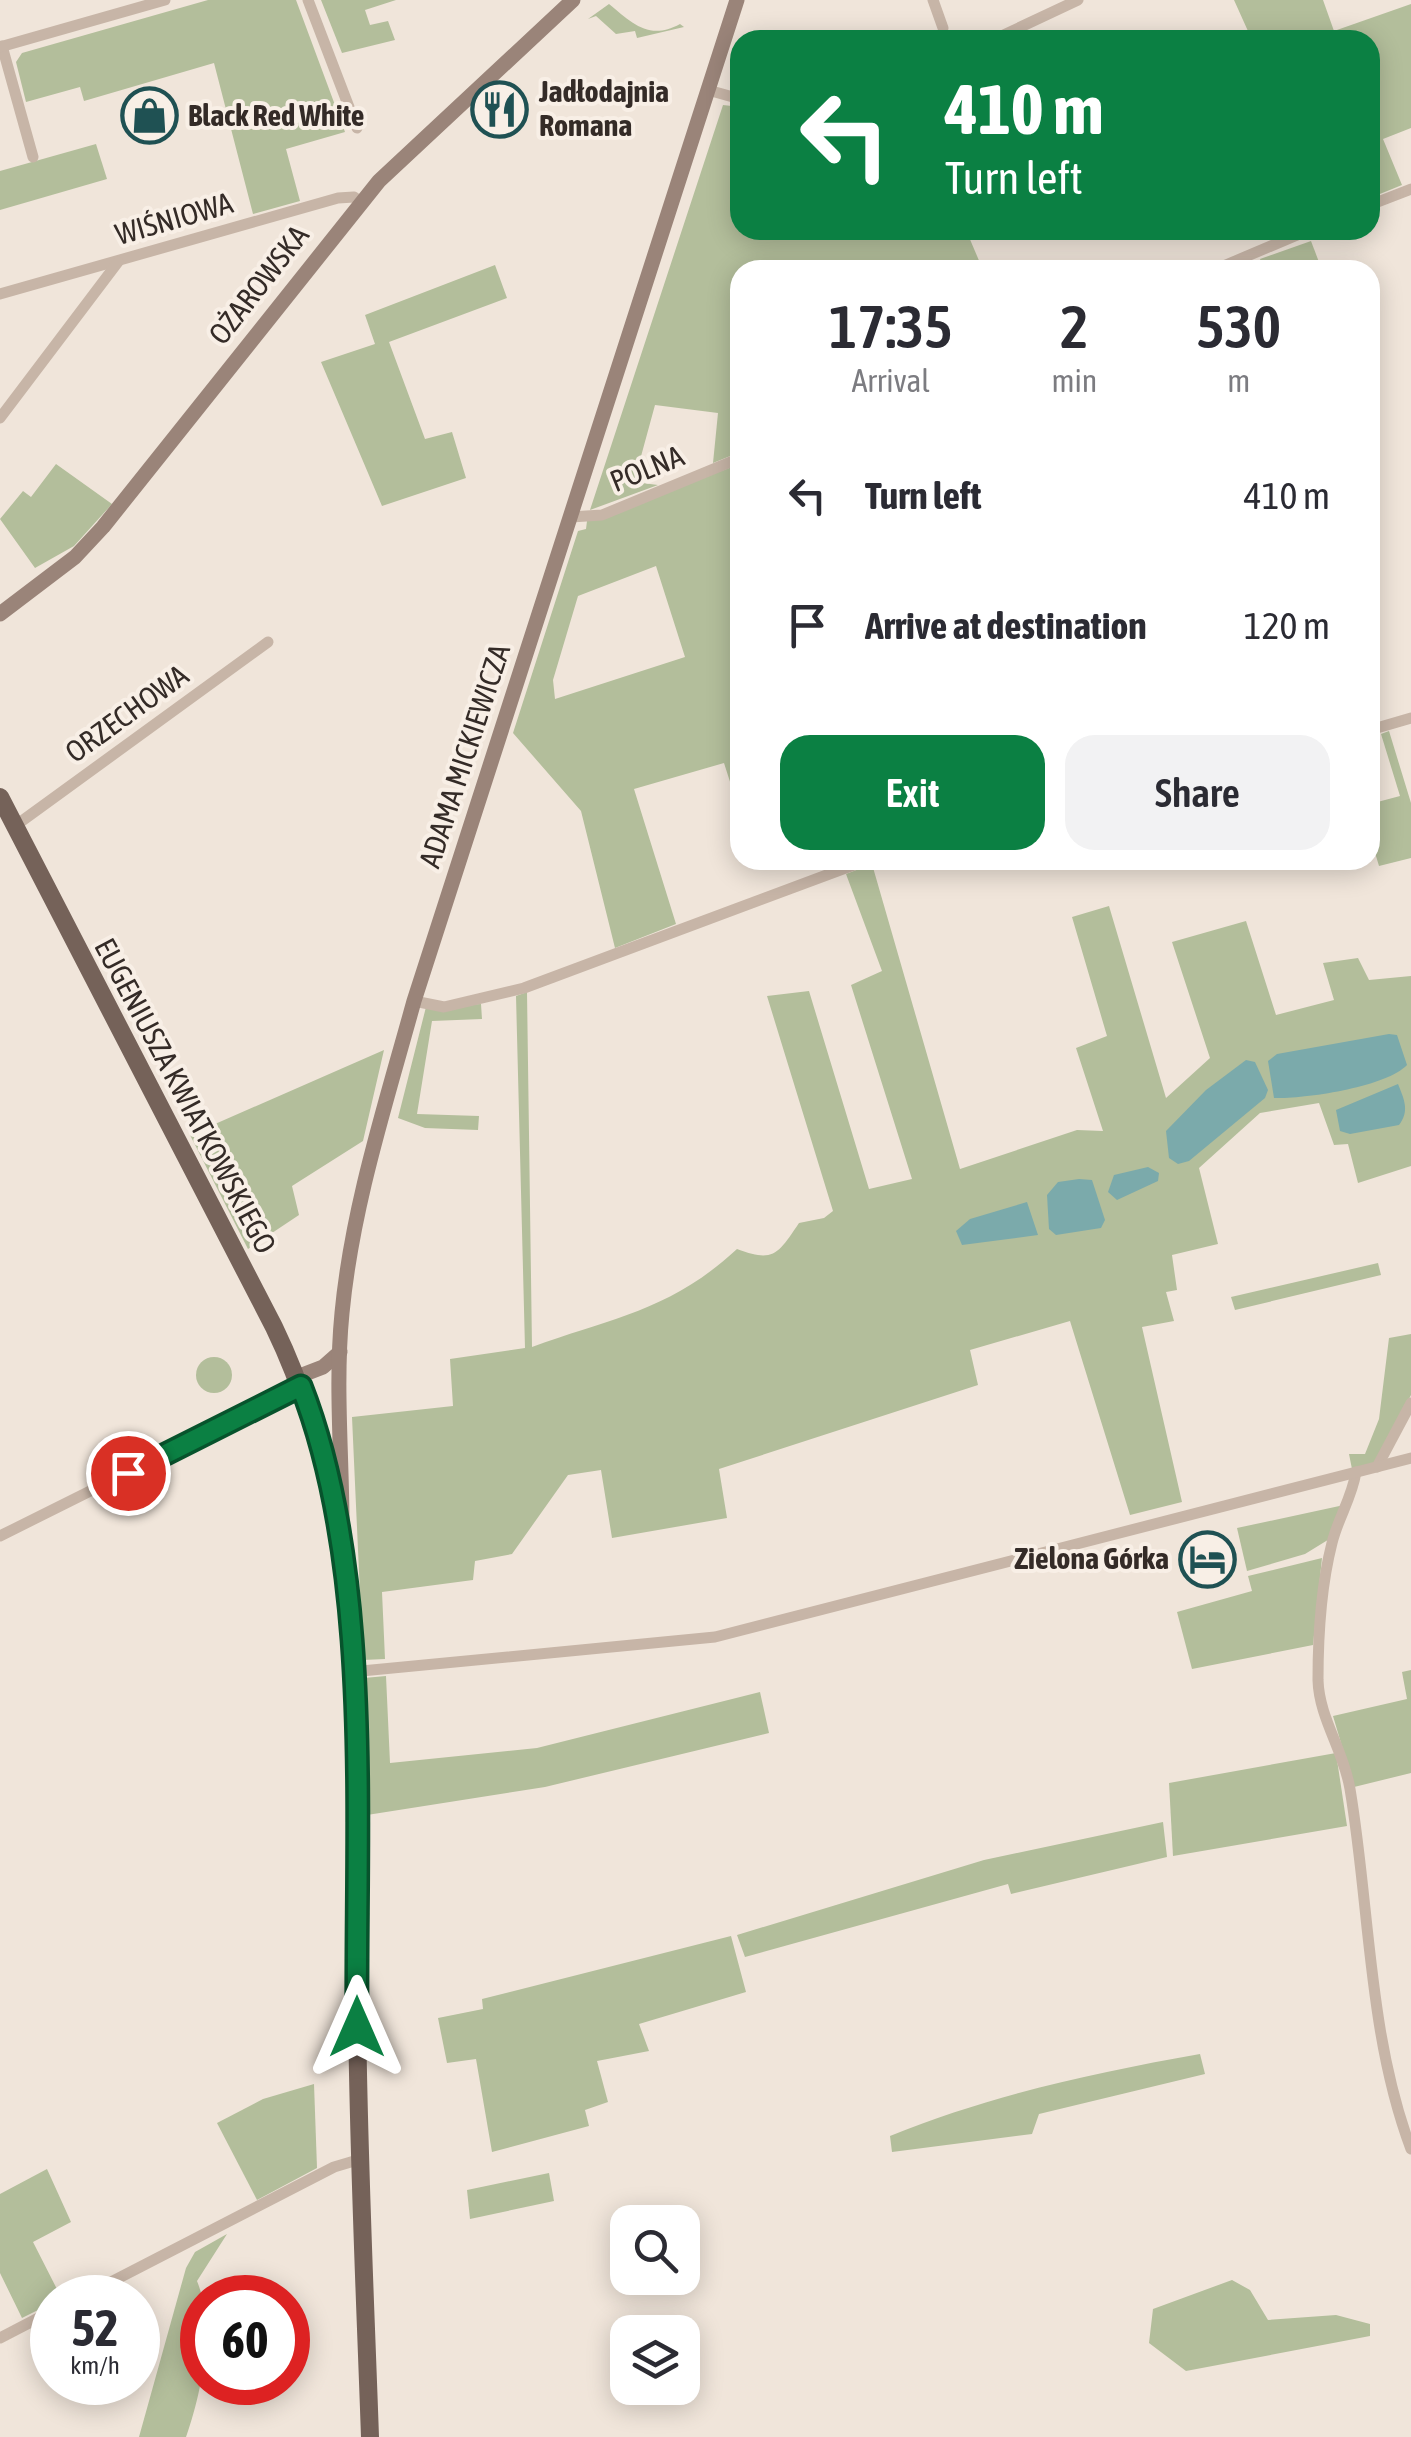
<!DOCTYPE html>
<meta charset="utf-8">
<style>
:root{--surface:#fff;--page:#f2f2f3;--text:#2b2b33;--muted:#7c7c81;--accent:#0b8043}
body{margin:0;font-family:"Asap Condensed",sans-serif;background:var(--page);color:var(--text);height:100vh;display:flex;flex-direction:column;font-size:38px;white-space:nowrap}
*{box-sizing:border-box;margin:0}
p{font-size:32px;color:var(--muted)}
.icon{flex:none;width:55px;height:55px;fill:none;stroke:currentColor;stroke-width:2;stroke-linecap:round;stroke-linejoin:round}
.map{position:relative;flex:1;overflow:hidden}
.details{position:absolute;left:730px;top:260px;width:650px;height:610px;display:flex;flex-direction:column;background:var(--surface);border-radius:30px;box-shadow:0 5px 25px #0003}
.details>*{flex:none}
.top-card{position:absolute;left:730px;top:30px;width:650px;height:210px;border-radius:30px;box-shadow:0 5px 25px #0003;background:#0b8043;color:#fff;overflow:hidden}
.fabs{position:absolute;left:610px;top:2205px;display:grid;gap:20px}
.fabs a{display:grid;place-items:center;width:90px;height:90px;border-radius:20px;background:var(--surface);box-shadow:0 5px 25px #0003;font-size:50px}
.speed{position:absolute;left:30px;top:2275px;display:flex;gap:20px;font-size:50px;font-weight:700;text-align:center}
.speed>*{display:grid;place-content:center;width:130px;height:130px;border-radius:50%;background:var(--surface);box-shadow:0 5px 25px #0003;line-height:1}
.speed small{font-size:25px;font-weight:400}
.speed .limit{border:15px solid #d22;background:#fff;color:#111}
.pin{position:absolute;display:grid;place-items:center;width:85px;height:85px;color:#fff;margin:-42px;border:5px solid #fff;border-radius:50%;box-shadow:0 2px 10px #0007}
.me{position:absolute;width:110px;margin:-55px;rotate:0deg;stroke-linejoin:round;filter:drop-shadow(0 0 8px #0008)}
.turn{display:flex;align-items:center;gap:35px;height:210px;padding:0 50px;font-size:45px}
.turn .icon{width:130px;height:130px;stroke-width:2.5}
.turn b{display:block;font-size:70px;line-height:85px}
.eta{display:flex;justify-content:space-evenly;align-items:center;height:170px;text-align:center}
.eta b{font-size:60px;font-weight:600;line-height:70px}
.primary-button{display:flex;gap:20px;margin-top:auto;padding:20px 50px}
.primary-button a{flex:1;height:115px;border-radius:30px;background:var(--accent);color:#fff;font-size:40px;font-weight:600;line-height:115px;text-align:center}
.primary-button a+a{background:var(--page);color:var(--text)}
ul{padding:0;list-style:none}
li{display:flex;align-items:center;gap:30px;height:130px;padding:0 50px}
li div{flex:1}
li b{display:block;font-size:38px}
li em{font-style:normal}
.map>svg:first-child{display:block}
.green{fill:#b3be9b;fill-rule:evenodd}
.water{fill:#7baaab}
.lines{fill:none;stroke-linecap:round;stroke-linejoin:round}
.street{stroke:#c7b5a7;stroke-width:11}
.secondary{stroke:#9a8479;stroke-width:15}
.primary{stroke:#756259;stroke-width:18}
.route-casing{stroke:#07532c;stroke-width:25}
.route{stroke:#0b8043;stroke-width:18}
.labels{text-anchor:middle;stroke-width:8;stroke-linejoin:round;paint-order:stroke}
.poi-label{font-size:30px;font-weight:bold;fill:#342b27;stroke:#f8efe6;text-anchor:start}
.street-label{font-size:30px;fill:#342b27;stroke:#f8efe6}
</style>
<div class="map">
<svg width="1411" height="2437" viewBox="0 0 1411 2437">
<rect width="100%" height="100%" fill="#f0e5da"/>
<!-- green -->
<g class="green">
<polygon points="208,0 296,0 345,132 286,149 300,201 253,214 214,63 84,101 80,87 26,102 16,62 22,53"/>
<polygon points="321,0 396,0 365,10 370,25 388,21 395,40 342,53"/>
<polygon points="1234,0 1323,0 1334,31 1411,4 1411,128 1383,139 1402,185 1370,198 1370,40 1252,40"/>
<path d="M609 4C632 23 649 41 680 24L684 27 637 38 635 31 616 34 596 16 588 19Z"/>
<polygon points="723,105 740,107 740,230 966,230 983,270 740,270 740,452 713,463 718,413 655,405 634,482 658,485 590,510"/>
<polygon points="96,144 107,179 0,210 0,171"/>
<polygon points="1311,241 1322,270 1264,270 1260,259"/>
<polygon points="495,265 507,298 389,342 425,439 452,432 466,478 382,506 321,362 375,344 365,315"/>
<polygon points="56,464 112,504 74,546 35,568 0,519 23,491 31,497"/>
<path d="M740 464V813L724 763 634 789 676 924 615 948 581 811 513 733 578 531 586 529 587 521ZM656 566 685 657 555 699 553 680 578 596Z"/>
<polygon points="1389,731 1411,803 1411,858 1379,866 1370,836 1370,804 1400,796 1381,734"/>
<path d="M872 864 960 1169 1077 1130 1103 1131 1076 1048 1107 1036 1072 917 1109 906 1166 1098 1210 1058 1172 942 1246 921 1276 1015 1334 1000 1323 963 1358 958 1369 980 1411 976V1166L1358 1183 1348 1144 1334 1145 1319 1103 1260 1113 1199 1168 1218 1244 1172 1255 1177 1290 1166 1292 1174 1321 1142 1327 1182 1502 1130 1515 1070 1321 970 1350 978 1385 719 1469 727 1518 612 1538 601 1470 568 1475 512 1554 475 1561 473 1580 382 1592 385 1659 363 1660 352 1417 453 1406 450 1359 525 1348 516 996 527 992 532 1347C614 1317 670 1311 737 1249 774 1263 778 1254 799 1223L824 1218 833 1211 767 996 809 991 869 1189 912 1179 851 985 882 971 846 874Z"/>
<polygon points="481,1004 482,1019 432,1021 417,1114 479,1116 478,1130 425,1128 398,1118 426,1007"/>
<polygon points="384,1050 363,1141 292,1186 299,1215 248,1249 190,1135"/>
<polygon points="1378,1263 1381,1275 1235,1310 1231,1297"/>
<polygon points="1411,1334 1411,1395 1375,1464 1352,1469 1349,1454 1365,1454 1379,1419 1389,1338"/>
<circle cx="214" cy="1375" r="18"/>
<polygon points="1344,1505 1331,1538 1305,1554 1247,1571 1237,1528"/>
<polygon points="1322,1558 1313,1645 1192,1669 1177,1612 1252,1591 1248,1576"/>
<polygon points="1411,1670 1411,1773 1354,1787 1333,1716 1407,1699 1402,1672"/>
<polygon points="386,1676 390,1763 537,1748 760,1692 769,1733 545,1787 367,1815 364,1678"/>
<polygon points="1336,1753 1347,1826 1173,1856 1169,1783"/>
<polygon points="1163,1822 1167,1857 1011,1894 1008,1884 745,1957 737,1935 984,1860"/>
<polygon points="731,1936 746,1992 639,2024 649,2051 597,2061 608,2102 585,2110 589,2126 492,2152 476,2059 447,2063 438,2018 483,2009 482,1999"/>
<path d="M1200 2054 1205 2074 1039 2114 1032 2134 892 2152 890 2136C991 2095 1093 2073 1200 2054Z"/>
<polygon points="314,2084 317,2168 257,2200 217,2123 263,2099"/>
<polygon points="47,2169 71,2222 33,2242 61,2297 52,2298 52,2303 22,2318 0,2273 0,2194"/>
<polygon points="549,2173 554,2201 470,2219 467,2190"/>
<path d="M227 2234 197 2281C215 2325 202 2392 186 2437H139L186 2268 195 2252Z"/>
<polygon points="1232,2280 1250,2290 1268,2320 1336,2315 1370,2324 1370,2336 1186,2371 1149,2343 1153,2309"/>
</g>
<!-- water -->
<g class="water">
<path d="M1389 1034 1397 1035 1407 1065C1386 1087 1305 1099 1274 1098L1268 1061 1277 1054Z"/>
<polygon points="1246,1060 1255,1062 1268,1090 1265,1098 1189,1161 1178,1164 1169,1158 1166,1131 1206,1090"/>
<path d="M1398 1084C1404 1099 1410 1111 1399 1125L1350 1134 1340 1131 1336 1110Z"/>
<polygon points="1148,1167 1159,1173 1158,1181 1117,1200 1108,1192 1114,1175"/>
<polygon points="1079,1179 1092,1180 1105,1220 1101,1228 1056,1235 1049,1229 1047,1195 1058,1182"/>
<polygon points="1027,1202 1038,1235 962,1245 956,1231 970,1219"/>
</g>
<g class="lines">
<!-- street -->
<g class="street">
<polyline points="308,0 357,128"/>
<polyline points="933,0 943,28"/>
<polyline points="993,40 1078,0"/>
<polyline points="2,46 33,157"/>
<polyline points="0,47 165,0"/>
<polyline points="708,90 740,99"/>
<polyline points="1370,205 1411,189"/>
<polyline points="1214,270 1309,230"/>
<polyline points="0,294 338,198 354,197 361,202"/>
<polyline points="0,418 118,262"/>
<polyline points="571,517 602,515 740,458"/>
<polyline points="1370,730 1411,718"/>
<polyline points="15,826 268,642"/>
<polyline points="414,1001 444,1007 524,988 867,860"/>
<polyline points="1377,1467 1411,1403"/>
<path d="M1356 1472C1352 1498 1338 1518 1332 1543 1321 1586 1318 1636 1318 1680 1319 1718 1344 1751 1350 1789 1370 1908 1368 2035 1411 2149"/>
<polyline points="0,1536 301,1386"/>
<polyline points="351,1672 715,1637 1411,1458"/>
<polyline points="80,2298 334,2167 361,2159"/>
<polyline points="0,2338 52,2311"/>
</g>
<!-- secondary -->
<g class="secondary">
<polyline points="0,614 75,557 103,527 379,181 573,0"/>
<polyline points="297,1377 323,1367 340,1352"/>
<path d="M342 1527C342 1456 335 1384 342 1313 352 1207 386 1103 414 1001L737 0"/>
</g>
<!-- primary -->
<path class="primary" d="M0 797 274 1327C375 1536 356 1779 357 2005 358 2149 365 2293 370 2437"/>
</g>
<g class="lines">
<defs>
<path id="route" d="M128 1473 301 1386C374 1572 355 1828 357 2027"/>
</defs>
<!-- route casing -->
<use href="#route" class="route-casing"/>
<!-- route -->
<use href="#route" class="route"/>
</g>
<!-- icons -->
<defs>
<symbol id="restaurant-ring" viewBox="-11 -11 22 22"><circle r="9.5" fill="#f8efe6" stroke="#1f5153" stroke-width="1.5"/><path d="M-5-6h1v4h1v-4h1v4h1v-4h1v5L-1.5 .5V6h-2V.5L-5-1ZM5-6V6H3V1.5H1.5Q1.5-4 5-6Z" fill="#1f5153"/></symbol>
<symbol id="shop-ring" viewBox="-11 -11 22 22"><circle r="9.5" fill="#f8efe6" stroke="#1f5153" stroke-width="1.5"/><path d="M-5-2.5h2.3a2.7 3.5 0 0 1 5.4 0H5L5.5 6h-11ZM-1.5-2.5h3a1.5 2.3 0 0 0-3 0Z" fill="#1f5153"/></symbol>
<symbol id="hotel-ring" viewBox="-11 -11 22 22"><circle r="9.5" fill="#f8efe6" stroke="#1f5153" stroke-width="1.5"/><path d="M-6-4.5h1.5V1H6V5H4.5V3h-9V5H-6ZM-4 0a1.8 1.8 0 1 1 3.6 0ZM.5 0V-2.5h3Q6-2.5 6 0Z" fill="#1f5153"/></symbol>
</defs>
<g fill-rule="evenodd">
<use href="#restaurant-ring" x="468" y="78" width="63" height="63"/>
<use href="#shop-ring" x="118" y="84" width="63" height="63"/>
<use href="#hotel-ring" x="1176" y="1528" width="63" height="63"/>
</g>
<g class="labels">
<!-- poi labels -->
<g class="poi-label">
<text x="539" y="102">Jadłodajnia<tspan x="539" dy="34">Romana</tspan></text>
<text x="188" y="126">Black Red White</text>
<text x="1169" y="1569" text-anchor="end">Zielona Górka</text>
</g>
<!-- street labels -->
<g class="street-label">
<text transform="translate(174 219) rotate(-16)" y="10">WIŚNIOWA</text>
<text transform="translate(259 285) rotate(-52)" y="10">OŻAROWSKA</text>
<text transform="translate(647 469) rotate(-22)" y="10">POLNA</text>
<text transform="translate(127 714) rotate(-36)" y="10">ORZECHOWA</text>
<text transform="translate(465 756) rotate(-72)" y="10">ADAMA MICKIEWICZA</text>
<text transform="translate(185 1096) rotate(62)" y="10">EUGENIUSZA KWIATKOWSKIEGO</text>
</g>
</g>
</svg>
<div class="fabs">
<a><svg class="icon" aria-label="search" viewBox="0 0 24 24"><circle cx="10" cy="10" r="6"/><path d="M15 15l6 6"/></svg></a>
<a><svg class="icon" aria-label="layers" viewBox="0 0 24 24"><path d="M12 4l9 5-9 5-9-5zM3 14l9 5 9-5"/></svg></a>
</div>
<div class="speed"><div>52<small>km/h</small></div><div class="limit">60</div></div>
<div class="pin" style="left:128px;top:1473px;background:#d93025"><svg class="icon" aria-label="arrive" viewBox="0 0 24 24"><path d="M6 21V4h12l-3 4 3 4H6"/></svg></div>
<svg class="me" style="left:357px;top:2027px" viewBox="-20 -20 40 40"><path d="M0-17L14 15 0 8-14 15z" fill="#0b8043" stroke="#fff" stroke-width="4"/></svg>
<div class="top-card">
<div class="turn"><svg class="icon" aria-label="left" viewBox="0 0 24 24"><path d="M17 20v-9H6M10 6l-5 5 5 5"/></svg><div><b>410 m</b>Turn left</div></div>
</div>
<section class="details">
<div class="eta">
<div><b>17:35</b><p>Arrival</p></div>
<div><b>2</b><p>min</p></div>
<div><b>530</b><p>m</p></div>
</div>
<ul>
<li><svg class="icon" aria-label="left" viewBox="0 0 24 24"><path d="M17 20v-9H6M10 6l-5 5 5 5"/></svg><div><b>Turn left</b></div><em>410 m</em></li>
<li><svg class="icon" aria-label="arrive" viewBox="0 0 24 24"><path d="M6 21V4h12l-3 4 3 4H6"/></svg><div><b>Arrive at destination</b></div><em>120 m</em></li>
</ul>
<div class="primary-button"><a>Exit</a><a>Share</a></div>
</section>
</div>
